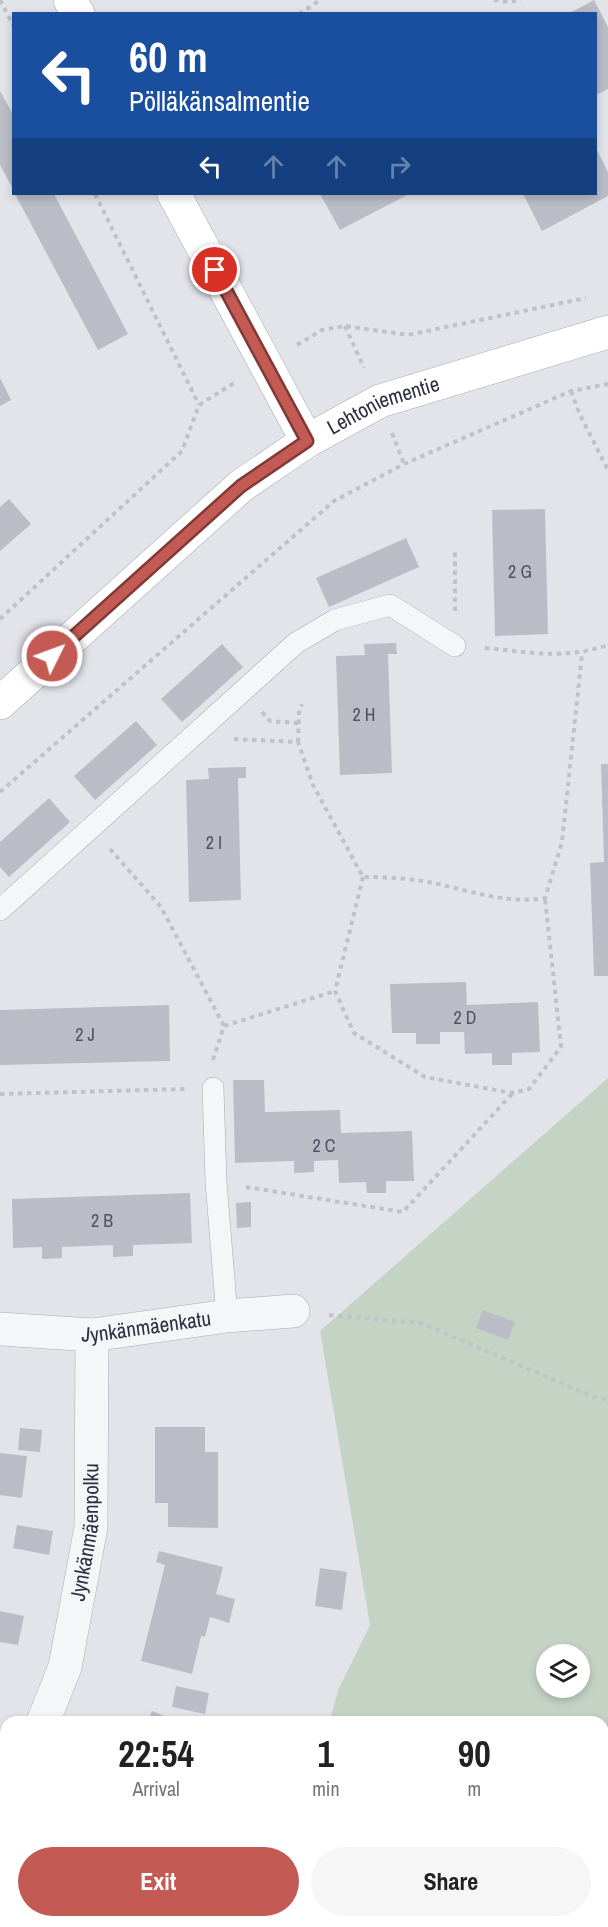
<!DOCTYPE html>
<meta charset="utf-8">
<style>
:root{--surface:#fff;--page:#f6f6f6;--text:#222;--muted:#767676;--accent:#c35a54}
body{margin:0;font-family:"Archivo Narrow",sans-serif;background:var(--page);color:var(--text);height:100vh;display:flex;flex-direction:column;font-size:22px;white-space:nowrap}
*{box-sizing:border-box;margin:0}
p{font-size:20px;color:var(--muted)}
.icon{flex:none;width:33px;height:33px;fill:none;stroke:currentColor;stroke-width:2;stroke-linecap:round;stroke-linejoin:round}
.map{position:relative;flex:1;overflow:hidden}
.panel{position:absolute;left:0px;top:1716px;width:609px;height:212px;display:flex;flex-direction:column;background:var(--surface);border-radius:18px 18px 0 0;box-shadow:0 3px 9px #0003}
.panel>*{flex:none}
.banner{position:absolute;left:12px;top:12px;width:585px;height:183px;border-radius:0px;box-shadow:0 3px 9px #0003;background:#1a4fa0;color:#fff;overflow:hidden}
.controls{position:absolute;left:536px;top:1644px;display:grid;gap:12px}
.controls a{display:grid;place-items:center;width:54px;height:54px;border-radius:50%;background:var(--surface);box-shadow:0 3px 9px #0003;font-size:30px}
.pin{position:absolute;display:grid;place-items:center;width:51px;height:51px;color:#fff;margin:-26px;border:3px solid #fff;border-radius:50%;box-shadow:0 2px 6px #0007}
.me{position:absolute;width:66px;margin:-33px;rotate:48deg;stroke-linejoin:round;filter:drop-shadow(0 0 4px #0008)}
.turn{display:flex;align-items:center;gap:21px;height:126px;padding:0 18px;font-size:27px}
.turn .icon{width:78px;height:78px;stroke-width:2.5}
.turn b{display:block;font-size:42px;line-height:51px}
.lanes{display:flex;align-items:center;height:57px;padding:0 18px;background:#0003;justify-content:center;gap:30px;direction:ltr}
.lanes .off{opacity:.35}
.eta{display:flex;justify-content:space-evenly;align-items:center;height:102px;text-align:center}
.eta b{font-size:36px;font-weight:800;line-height:42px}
.action{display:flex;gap:12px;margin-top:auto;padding:12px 18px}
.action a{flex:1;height:69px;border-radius:36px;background:var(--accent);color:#fff;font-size:24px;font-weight:800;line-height:69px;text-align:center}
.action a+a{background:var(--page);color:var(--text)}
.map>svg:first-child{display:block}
.green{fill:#c5d3c5;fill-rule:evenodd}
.building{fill:#bbbdc6}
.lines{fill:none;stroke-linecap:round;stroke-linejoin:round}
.lane-casing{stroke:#a8aab4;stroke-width:22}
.street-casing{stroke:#a8aab4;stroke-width:34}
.secondary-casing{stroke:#a8aab4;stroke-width:34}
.path{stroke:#c1c2c8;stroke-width:4;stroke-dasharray:4.5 4.5;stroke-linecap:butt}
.lane{stroke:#f5f6f8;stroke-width:21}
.street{stroke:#f5f6f8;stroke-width:33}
.secondary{stroke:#fff;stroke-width:33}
.route-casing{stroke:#7f3a37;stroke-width:15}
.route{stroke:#c35a54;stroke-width:10}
.labels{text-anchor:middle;stroke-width:5;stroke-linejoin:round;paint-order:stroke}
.number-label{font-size:18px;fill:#505262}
.street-label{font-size:21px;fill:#2c2f41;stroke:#f3f4f7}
</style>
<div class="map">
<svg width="608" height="1927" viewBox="0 0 608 1927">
<rect width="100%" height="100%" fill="#e3e4ea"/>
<!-- green -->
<path class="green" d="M608 1078V1927H270L271 1922H603V1722H329L339 1688 370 1625 320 1331ZM546 1654H579V1688H546Z"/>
<!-- building -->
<g class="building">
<polygon points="594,0 608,27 608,89 596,95 596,14 568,14"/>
<polygon points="0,91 14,116 14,191 0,165"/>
<polygon points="596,148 608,172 608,196 542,231 523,194 596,194"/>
<polygon points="15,194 54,194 128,334 98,350"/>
<polygon points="320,194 409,194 340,230"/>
<polygon points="0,378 11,400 0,406"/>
<polygon points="9,499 31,524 0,551 0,507"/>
<polygon points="545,509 548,634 495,636 492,510"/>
<polygon points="406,538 419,567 329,607 316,578"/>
<polygon points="396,643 397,654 388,654 392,773 340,775 336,656 365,655 364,644"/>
<polygon points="222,644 243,667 182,722 161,699"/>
<polygon points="136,721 157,745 95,800 74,776"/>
<polygon points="601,764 608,764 608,976 594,976 590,863 604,862"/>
<polygon points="246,767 246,778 238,778 241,900 189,902 186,780 209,779 208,768"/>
<polygon points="49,798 70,822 9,877 0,867 0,842"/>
<polygon points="466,982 467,1005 538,1002 540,1052 512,1053 512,1065 492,1065 492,1053 465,1054 464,1032 440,1032 440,1044 416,1044 416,1033 392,1033 390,984"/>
<polygon points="169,1005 170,1061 0,1065 0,1010"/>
<polygon points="233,1080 264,1080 265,1112 340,1110 341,1133 412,1131 414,1181 386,1181 386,1193 367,1193 366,1182 339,1183 338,1160 314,1161 314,1172 294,1173 294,1161 235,1163"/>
<polygon points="190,1193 192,1243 133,1245 133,1256 113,1257 113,1245 62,1247 62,1258 42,1259 42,1247 13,1248 12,1199"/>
<polygon points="251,1202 251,1227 237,1228 236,1203"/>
<polygon points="483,1310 515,1322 508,1340 476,1328"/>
<polygon points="155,1427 205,1427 205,1452 218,1452 218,1528 168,1527 168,1503 155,1503"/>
<polygon points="20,1428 42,1430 40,1452 18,1450"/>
<polygon points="0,1453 27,1456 22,1498 0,1495"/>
<polygon points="17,1525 53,1531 49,1555 13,1548"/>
<polygon points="159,1551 223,1567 216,1594 235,1599 229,1623 210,1617 205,1637 201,1636 192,1674 141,1661 165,1565 156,1562"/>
<polygon points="320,1568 347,1572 342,1610 315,1606"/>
<polygon points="0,1611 24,1616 18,1645 0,1642"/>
<polygon points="176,1686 209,1693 205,1714 172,1707"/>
<polygon points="152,1711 167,1717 164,1722 147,1722"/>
<polygon points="31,1922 38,1922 47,1927 28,1927"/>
</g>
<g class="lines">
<defs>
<g id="lane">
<polyline points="0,910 296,643 335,620 390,605 455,646"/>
<polyline points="213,1088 216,1182 227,1316"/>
</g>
<g id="street">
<path id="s1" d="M0 1329 92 1335 227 1316 293 1311"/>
<path id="s2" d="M43 1722 65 1667 91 1527 92 1335"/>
<polyline points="0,1832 6,1817"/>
</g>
<g id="secondary">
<polyline points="70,0 78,14"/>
<polyline points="174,194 307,441"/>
<path id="s3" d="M0 703 241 486 307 441 380 401 608 332"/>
</g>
</defs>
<!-- lane casing -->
<use href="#lane" class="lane-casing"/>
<!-- street casing -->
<use href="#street" class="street-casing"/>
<!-- secondary casing -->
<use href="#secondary" class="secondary-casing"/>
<!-- path -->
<g class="path">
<polyline points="0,0 14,27"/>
<polyline points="494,0 508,2 521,0"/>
<polyline points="299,14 320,0"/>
<polyline points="95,194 199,405"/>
<polyline points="242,195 242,194"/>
<polyline points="345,326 364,368"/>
<polyline points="297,345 322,330 345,326 408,335 586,298"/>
<polyline points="571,391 580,415 608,470"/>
<polyline points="392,433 404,464"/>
<polyline points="455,611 455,550"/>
<polyline points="0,619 182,451 199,405 234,383"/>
<path d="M485 648C530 652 563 660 608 645"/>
<polyline points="262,712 270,721 299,723"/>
<path d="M234 739 298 742 313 785 363 877C382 877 403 878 423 881 463 888 504 905 545 898L562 842 582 654"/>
<polyline points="298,742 299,713 302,704"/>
<polyline points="0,792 334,501 404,464 571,391 608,384"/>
<polyline points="110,849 161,907 224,1026"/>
<polyline points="363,877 335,991 354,1033 425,1077 512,1093 529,1089 561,1047 545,898"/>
<polyline points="213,1060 224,1026 335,991"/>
<polyline points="0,1094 185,1089"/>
<polyline points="246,1187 403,1212 512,1094"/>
<polyline points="329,1315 421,1323 594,1397 608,1400"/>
<polyline points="608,1824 608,1839"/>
</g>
<!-- lane -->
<use href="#lane" class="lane"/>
<!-- street -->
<use href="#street" class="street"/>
<!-- secondary -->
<use href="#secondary" class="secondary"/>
</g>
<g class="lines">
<defs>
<polyline id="route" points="52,656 241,486 307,441 215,270"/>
</defs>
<!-- route casing -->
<use href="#route" class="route-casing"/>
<!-- route -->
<use href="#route" class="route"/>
</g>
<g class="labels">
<!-- number labels -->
<g class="number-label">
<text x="520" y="578">2 G</text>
<text x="364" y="721">2 H</text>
<text x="214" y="849">2 I</text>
<text x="465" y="1024">2 D</text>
<text x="85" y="1041">2 J</text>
<text x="324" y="1152">2 C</text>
<text x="102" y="1227">2 B</text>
</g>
<!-- street labels -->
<g class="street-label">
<text dy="7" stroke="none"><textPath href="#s3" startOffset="489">Lehtoniementie</textPath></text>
<text dy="7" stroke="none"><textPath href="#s1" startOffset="147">Jynkänmäenkatu</textPath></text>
<text dy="7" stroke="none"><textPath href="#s2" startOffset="196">Jynkänmäenpolku</textPath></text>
</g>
</g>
</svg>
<div class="controls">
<a><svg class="icon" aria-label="layers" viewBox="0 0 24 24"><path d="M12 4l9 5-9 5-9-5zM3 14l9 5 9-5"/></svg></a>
</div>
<div class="pin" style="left:215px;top:270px;background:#d93025"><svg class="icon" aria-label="arrive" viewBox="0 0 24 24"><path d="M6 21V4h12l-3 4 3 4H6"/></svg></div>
<svg class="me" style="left:52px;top:656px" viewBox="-20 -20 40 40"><circle r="17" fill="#c35a54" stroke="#fff" stroke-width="3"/><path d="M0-11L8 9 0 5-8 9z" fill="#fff"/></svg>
<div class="banner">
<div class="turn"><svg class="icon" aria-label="left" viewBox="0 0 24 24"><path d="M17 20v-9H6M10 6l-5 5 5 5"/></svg><div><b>60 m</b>Pölläkänsalmentie</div></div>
<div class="lanes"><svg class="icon" aria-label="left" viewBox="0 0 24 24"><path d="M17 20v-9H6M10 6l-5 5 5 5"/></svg><svg class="icon off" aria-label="ahead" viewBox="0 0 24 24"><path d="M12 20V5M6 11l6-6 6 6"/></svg><svg class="icon off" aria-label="ahead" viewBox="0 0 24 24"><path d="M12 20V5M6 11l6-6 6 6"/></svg><svg class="icon off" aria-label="right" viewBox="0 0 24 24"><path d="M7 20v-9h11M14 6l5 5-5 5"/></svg></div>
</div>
<section class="panel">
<div class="eta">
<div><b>22:54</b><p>Arrival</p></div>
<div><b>1</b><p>min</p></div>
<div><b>90</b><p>m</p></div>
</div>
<div class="action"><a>Exit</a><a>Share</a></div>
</section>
</div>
